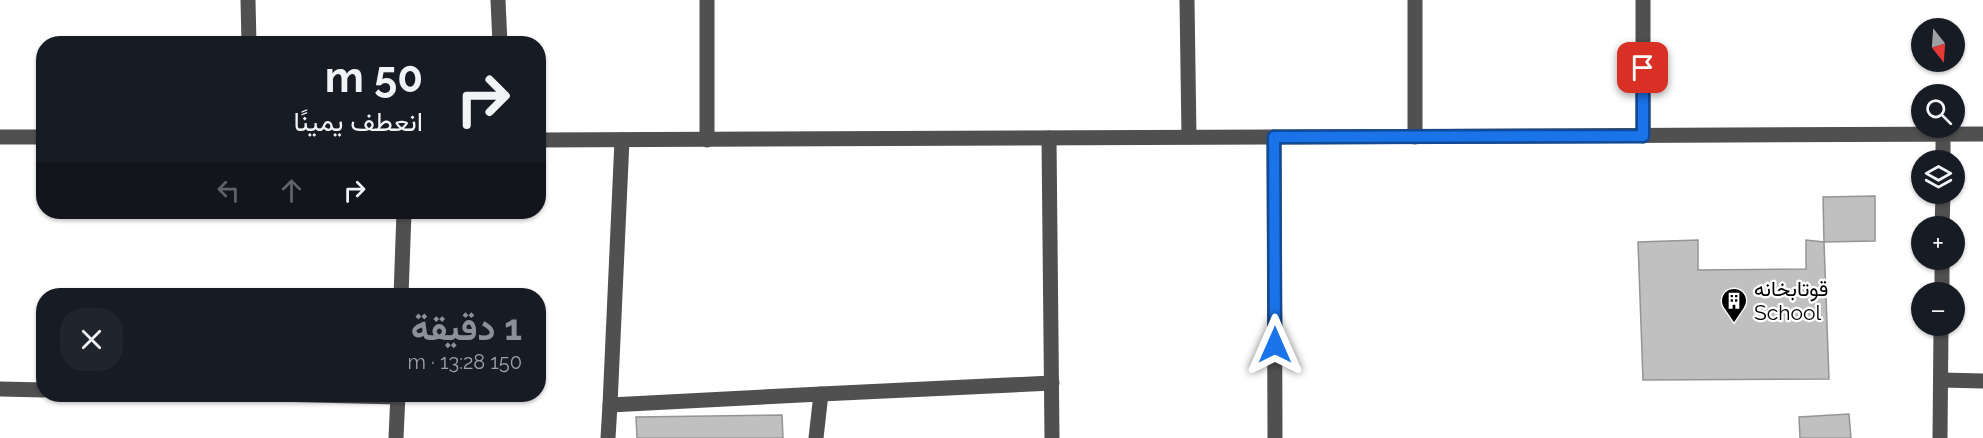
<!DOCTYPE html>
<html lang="ar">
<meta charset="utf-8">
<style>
:root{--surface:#171b24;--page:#20242c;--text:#f1f3f6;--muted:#9ea1a6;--accent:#8c9099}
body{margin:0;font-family:Raleway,Vazirmatn,sans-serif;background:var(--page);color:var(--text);direction:rtl;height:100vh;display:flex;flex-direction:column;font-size:22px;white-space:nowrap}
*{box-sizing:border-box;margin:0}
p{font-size:20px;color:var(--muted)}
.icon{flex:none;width:33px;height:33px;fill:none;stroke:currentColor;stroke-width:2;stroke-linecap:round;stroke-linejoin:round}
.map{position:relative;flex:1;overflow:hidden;direction:ltr}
.sheet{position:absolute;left:36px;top:288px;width:510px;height:114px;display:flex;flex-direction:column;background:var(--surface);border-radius:24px;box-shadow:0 2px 4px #0004;direction:rtl}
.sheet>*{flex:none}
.banner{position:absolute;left:36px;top:36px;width:510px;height:183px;border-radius:24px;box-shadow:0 2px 4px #0004;direction:rtl;background:#171b24;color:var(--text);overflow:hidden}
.needle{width:39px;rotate:163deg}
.buttons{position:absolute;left:1911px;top:18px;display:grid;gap:12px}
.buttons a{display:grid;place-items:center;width:54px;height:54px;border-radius:50%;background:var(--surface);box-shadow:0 2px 4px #0004;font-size:30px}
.pin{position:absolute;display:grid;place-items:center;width:51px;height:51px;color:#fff;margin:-26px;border-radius:12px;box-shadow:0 3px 9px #0006}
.me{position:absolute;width:66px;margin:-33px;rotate:0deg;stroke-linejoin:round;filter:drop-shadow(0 0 4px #0008)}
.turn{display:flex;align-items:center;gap:21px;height:126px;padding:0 24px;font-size:27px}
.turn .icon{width:78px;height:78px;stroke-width:2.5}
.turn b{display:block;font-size:42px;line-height:51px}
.lanes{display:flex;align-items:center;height:57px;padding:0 24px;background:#0003;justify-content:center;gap:30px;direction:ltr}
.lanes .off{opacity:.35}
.round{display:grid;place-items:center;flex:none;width:63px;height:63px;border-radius:24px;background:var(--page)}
.headline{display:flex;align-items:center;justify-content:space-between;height:102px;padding:0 24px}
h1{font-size:36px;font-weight:700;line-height:45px;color:var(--accent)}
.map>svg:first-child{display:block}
.building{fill:#c0c0c0;stroke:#949494;stroke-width:1.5}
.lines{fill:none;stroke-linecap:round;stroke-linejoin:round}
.minor{stroke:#505050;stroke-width:15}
.route-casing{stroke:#114b97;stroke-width:15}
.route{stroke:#1a73e8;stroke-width:10}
.labels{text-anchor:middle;stroke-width:4.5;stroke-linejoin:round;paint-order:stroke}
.poi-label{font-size:21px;fill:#000;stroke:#fff;text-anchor:start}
</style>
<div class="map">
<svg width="1983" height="438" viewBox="0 0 1983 438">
<rect width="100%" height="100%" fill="#fff"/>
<!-- building -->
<g class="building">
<polygon points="1875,196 1875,241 1824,242 1823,197"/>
<polygon points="1698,240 1698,270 1806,269 1806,240 1824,242 1829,379 1643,380 1638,242"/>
<polygon points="1849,414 1851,438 1800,438 1799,417"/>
<polygon points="782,415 783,438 637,438 636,417"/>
</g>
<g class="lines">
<!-- minor -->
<g class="minor">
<polyline points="248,0 249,44"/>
<polyline points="498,0 500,44"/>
<polyline points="707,0 707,140"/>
<polyline points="1187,0 1189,137"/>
<polyline points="1415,0 1415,137"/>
<polyline points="1643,0 1643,136"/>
<polyline points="0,137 44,137"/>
<polyline points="1274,137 1275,438"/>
<polyline points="1049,138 1052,438"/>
<polyline points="538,140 1983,134"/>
<polyline points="622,140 610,405 821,394 816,438"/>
<polyline points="1943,160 1943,134"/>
<polyline points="1942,226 1943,194"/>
<polyline points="1942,292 1942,260"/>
<polyline points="401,296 404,212"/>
<polyline points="1941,380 1983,381"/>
<polyline points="0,389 44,390"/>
<polyline points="271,394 398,397"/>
<polyline points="821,394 1052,383"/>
<polyline points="396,438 398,394"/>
<polyline points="608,438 610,405"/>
<polyline points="1940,438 1941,326"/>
</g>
</g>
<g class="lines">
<defs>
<polyline id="route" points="1275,345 1274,137 1643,136 1643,68"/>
</defs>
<!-- route casing -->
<use href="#route" class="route-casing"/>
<!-- route -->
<use href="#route" class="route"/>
</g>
<!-- icons -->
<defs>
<symbol id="building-pin" viewBox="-11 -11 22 30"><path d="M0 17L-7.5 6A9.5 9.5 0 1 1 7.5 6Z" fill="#000" stroke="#fff"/><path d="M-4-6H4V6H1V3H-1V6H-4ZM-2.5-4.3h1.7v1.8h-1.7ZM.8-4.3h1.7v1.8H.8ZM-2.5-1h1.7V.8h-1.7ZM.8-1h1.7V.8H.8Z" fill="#fff"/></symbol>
</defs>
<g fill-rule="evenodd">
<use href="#building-pin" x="1719" y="286" width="30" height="40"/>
</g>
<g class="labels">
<!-- poi labels -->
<g class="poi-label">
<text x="1754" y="296">قوتابخانه‌<tspan x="1754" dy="24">School</tspan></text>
</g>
</g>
</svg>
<div class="buttons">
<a><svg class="needle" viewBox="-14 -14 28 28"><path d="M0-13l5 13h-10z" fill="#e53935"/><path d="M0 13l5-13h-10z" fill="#9ea1a6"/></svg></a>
<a><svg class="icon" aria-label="search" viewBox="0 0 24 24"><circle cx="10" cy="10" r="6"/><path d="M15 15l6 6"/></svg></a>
<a><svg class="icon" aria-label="layers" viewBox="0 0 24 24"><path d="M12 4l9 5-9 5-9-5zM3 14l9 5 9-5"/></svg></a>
<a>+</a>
<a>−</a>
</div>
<div class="pin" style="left:1643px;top:68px;background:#d93025"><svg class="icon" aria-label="arrive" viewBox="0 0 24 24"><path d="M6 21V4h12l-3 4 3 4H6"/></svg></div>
<svg class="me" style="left:1275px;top:345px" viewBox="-20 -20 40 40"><path d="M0-17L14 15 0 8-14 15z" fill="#1a73e8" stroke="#fff" stroke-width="4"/></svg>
<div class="banner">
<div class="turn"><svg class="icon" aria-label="right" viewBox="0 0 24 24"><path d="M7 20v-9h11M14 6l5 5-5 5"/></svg><div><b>50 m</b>انعطف يمينًا</div></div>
<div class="lanes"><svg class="icon off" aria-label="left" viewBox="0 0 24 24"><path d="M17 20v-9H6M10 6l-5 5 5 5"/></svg><svg class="icon off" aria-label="ahead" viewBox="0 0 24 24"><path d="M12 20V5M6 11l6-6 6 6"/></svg><svg class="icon" aria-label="right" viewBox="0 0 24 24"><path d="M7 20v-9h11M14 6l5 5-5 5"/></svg></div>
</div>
<section class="sheet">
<div class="headline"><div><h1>1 دقيقة</h1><p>150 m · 13:28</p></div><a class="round"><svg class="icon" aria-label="close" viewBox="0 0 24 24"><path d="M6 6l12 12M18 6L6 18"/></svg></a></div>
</section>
</div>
